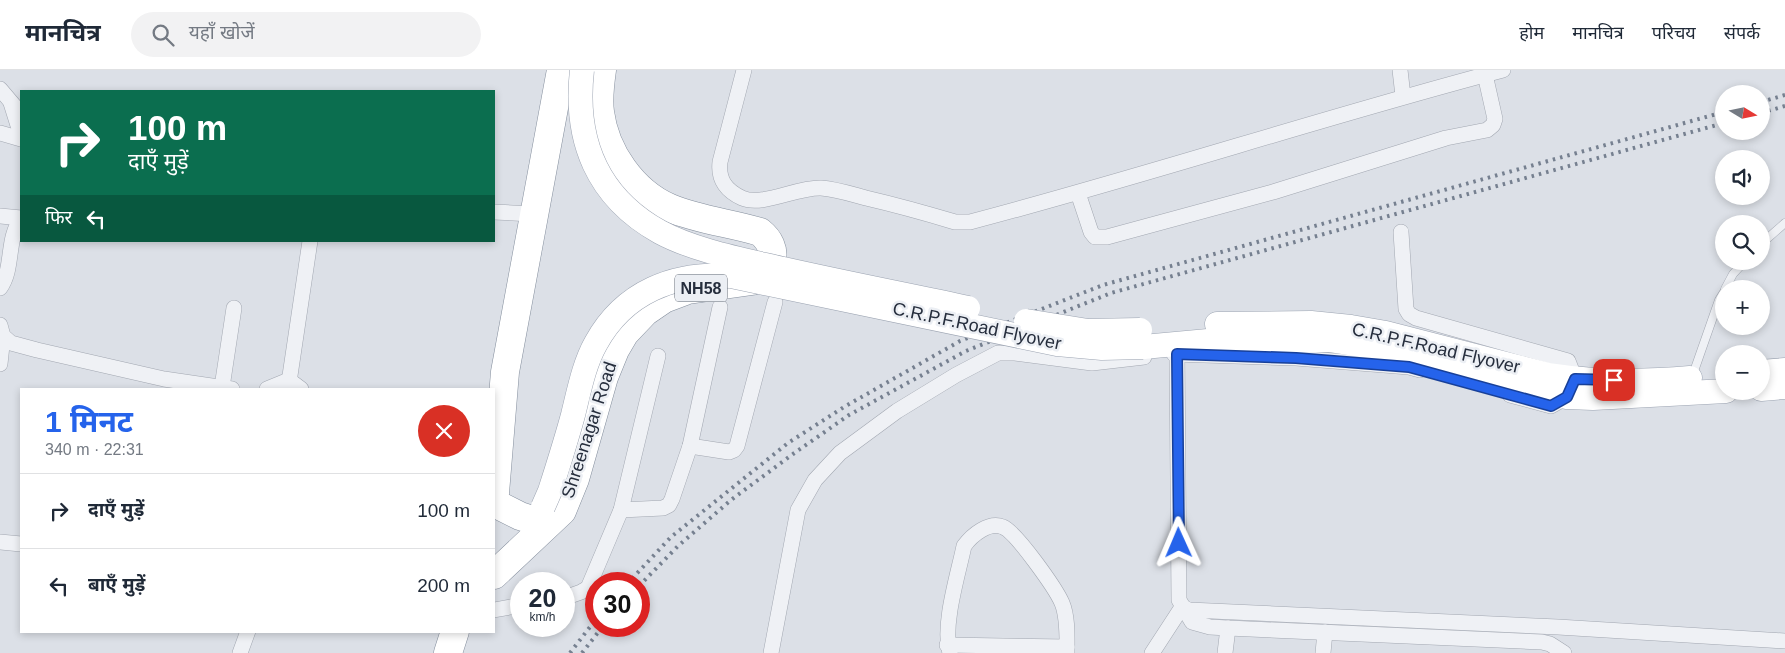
<!DOCTYPE html>
<html lang="hi">
<meta charset="utf-8">
<style>
:root{--surface:#fff;--page:#f2f2f3;--text:#1f2937;--muted:#747a83;--line:#e0e1e3;--accent:#2563eb}
body{margin:0;font-family:Helvetica,"Noto Sans Devanagari",sans-serif;background:var(--page);color:var(--text);height:100vh;display:flex;flex-direction:column;font-size:19px;white-space:nowrap}
*{box-sizing:border-box;margin:0}
p{font-size:16px;color:var(--muted)}
.icon{flex:none;width:28px;height:28px;fill:none;stroke:currentColor;stroke-width:2;stroke-linecap:round;stroke-linejoin:round}
.map{position:relative;flex:1;overflow:hidden}
.panel{position:absolute;left:20px;top:318px;width:475px;height:245px;display:flex;flex-direction:column;background:var(--surface);border-radius:0px;box-shadow:0 2px 8px #0003}
.panel>*{flex:none}
.banner{position:absolute;left:20px;top:20px;width:475px;height:152px;border-radius:0px;box-shadow:0 2px 8px #0003;background:#0b6e4f;color:#fff;overflow:hidden}
.needle{width:32px;rotate:100deg}
.buttons{position:absolute;left:1715px;top:15px;display:grid;gap:10px}
.buttons a{display:grid;place-items:center;width:55px;height:55px;border-radius:50%;background:var(--surface);box-shadow:0 2px 8px #0003;font-size:25px}
.speed{position:absolute;left:510px;top:502px;display:flex;gap:10px;font-size:25px;font-weight:700;text-align:center}
.speed>*{display:grid;place-content:center;width:65px;height:65px;border-radius:50%;background:var(--surface);box-shadow:0 2px 8px #0003;line-height:1}
.speed small{font-size:12px;font-weight:400}
.speed .limit{border:8px solid #d22;background:#fff;color:#111}
.pin{position:absolute;display:grid;place-items:center;width:42px;height:42px;color:#fff;margin:-21px;border-radius:10px;box-shadow:0 2px 8px #0006}
.me{position:absolute;width:55px;margin:-28px;rotate:359deg;stroke-linejoin:round;filter:drop-shadow(0 0 4px #0008)}
.turn{display:flex;align-items:center;gap:18px;height:105px;padding:0 25px;font-size:22px}
.turn .icon{width:65px;height:65px;stroke-width:2.5}
.turn b{display:block;font-size:35px;line-height:42px}
.then{display:flex;align-items:center;height:48px;padding:0 25px;background:#0003;gap:10px;font-size:19px}
.round{display:grid;place-items:center;flex:none;width:52px;height:52px;border-radius:26px;background:var(--page)}
.headline{display:flex;align-items:center;justify-content:space-between;height:85px;padding:0 25px}
h1{font-size:30px;font-weight:700;line-height:38px;color:var(--accent)}
ul{padding:0;list-style:none}
li{display:flex;align-items:center;gap:15px;height:75px;padding:0 25px;border-top:1px solid var(--line)}
li div{flex:1}
li b{display:block;font-size:19px}
li em{font-style:normal}
header{display:flex;align-items:center;gap:30px;box-sizing:border-box;height:70px;padding:0 25px;background:var(--surface);border-bottom:1px solid var(--line)}
header strong{font-size:24px}
nav{display:flex;gap:28px;margin-inline-start:auto;font-size:18px}
.search{width:350px;height:45px;background:var(--page);display:flex;align-items:center;gap:12px;box-sizing:border-box;padding:0 18px;border-radius:28px;color:var(--muted);font-size:19px}
.map>svg:first-child{display:block}
.lines{fill:none;stroke-linecap:round;stroke-linejoin:round}
.lane-casing{stroke:#a2a7b1;stroke-width:9}
.street-casing{stroke:#a2a7b1;stroke-width:16}
.primary-casing{stroke:#9ca4b2;stroke-width:25}
.highway-casing{stroke:#848e9d;stroke-width:29}
.lane{stroke:#eff1f5;stroke-width:8}
.street{stroke:#eff1f5;stroke-width:15}
.primary{stroke:#fff;stroke-width:24}
.highway{stroke:#fff;stroke-width:28}
.rail{stroke:#768090;stroke-width:4;stroke-dasharray:2.5 5;stroke-linecap:butt}
.primary-bridge-casing{stroke:#9ca4b2;stroke-width:25;stroke-linecap:butt}
.primary-bridge{stroke:#fff;stroke-width:24}
.route-casing{stroke:#184099;stroke-width:12}
.route{stroke:#2563eb;stroke-width:9}
.labels{text-anchor:middle;stroke-width:5;stroke-linejoin:round;paint-order:stroke}
.shield{fill:#eceff4;stroke:#616874;stroke-width:1}
.shield-label{font-size:16px;font-weight:bold;fill:#262e3d}
.street-label{font-size:18px;fill:#262e3d;stroke:#eceff4}
</style>
<header>
<strong>मानचित्र</strong>
<div class="search"><svg class="icon" aria-label="search" viewBox="0 0 24 24"><circle cx="10" cy="10" r="6"/><path d="M15 15l6 6"/></svg>यहाँ खोजें</div>
<nav><a>होम</a><a>मानचित्र</a><a>परिचय</a><a>संपर्क</a></nav>
</header>
<div class="map">
<svg width="1785" height="583" viewBox="0 0 1785 583">
<rect width="100%" height="100%" fill="#dce0e7"/>
<g class="lines">
<defs>
<g id="lane">
<polyline points="1761,174 1785,153"/>
<polyline points="1725,219 1733,204 1745,191"/>
<polyline points="1692,307 1719,230 1724,222"/>
</g>
<g id="street">
<path d="M744 0 720 92C718 109 725 120 742 128 762 137 797 117 821 118 836 119 851 124 866 128 896 135 925 143 955 152H970C1149 105 1324 47 1503 0"/>
<polyline points="1400,0 1403,26"/>
<polyline points="0,19 17,39"/>
<polyline points="11,33 21,65"/>
<polyline points="0,63 21,69"/>
<polyline points="1078,123 1091,162 1095,167 1107,167 1273,122 1446,68 1487,60 1493,55 1495,49 1484,0"/>
<polyline points="494,142 533,144"/>
<polyline points="0,146 21,148"/>
<polyline points="1401,162 1406,239 1409,244 1416,248 1568,291 1575,309 1567,327 1551,336 1510,325"/>
<path d="M0 218C14 199 6 169 21 149"/>
<polyline points="0,255 3,266 11,273 37,280 164,309 232,319"/>
<polyline points="1174,284 1296,288 1409,297 1420,300"/>
<polyline points="1177,284 1179,530 1192,552 1210,557 1228,558 1542,572 1550,574 1564,583"/>
<polyline points="0,294 3,266"/>
<polyline points="222,317 234,238"/>
<polyline points="267,319 289,310 301,319"/>
<polyline points="288,319 310,171"/>
<polyline points="690,376 729,382 734,380 737,376 775,232"/>
<polyline points="621,440 663,438 669,435 672,429 690,376 720,237"/>
<polyline points="0,472 21,474"/>
<polyline points="564,528 581,522 588,518 621,440 658,286"/>
<polyline points="1182,537 1189,540 1558,557 1785,571"/>
<polyline points="494,540 521,535"/>
<polyline points="947,575 1067,577"/>
<polyline points="240,583 248,561"/>
<polyline points="771,583 798,440 815,410 840,383 897,341 956,305 998,283 1015,283 1092,293 1144,287"/>
<path d="M950 583C942 555 958 505 964 476 972 465 989 451 1003 457 1016 462 1056 519 1062 533 1068 547 1067 568 1067 583"/>
<polyline points="1152,583 1182,537"/>
<polyline points="1225,583 1228,558"/>
<polyline points="1323,583 1325,562"/>
</g>
<g id="primary">
<path d="M1217 254 1311 253 1351 257 1386 263 1549 305C1595 312 1643 312 1690 308"/>
<polyline points="1143,277 1219,270 1329,270 1380,278 1456,300 1567,327 1593,328 1726,321"/>
<polyline points="1761,302 1785,300"/>
<polyline points="1761,319 1785,317"/>
</g>
<g id="highway">
<polyline points="494,433 520,446 535,451"/>
<polyline points="494,435 505,302 561,0"/>
<path d="M494 505 562 441 575 409 604 307 615 280 625 263 645 242 664 229 688 220 752 211C775 201 780 178 760 162 730 153 699 150 670 138 633 122 605 82 600 42 598 28 600 14 602 0"/>
<polyline points="448,583 455,561"/>
</g>
</defs>
<!-- lane casing -->
<use href="#lane" class="lane-casing"/>
<!-- street casing -->
<use href="#street" class="street-casing"/>
<!-- primary casing -->
<use href="#primary" class="primary-casing"/>
<!-- highway casing -->
<use href="#highway" class="highway-casing"/>
<!-- lane -->
<use href="#lane" class="lane"/>
<!-- street -->
<use href="#street" class="street"/>
<!-- primary -->
<use href="#primary" class="primary"/>
<!-- highway -->
<use href="#highway" class="highway"/>
<!-- rail -->
<g class="rail">
<polyline points="1761,32 1785,25"/>
<polyline points="1761,43 1785,36"/>
<polyline points="627,514 671,467 788,373 844,337 960,271 1103,215 1724,42"/>
<polyline points="639,516 678,476 731,430 793,384 849,345 966,281 1111,223 1724,53"/>
<polyline points="570,583 596,549"/>
<polyline points="582,583 603,556"/>
</g>
<defs>
<g id="primary-bridge">
<path d="M582 0C574 70 597 127 660 162 695 181 745 190 783 199 845 213 907 225 968 238"/>
<polyline points="1026,251 1088,261 1140,260"/>
<path d="M543 437 550 421C558 396 566 371 573 345 579 321 584 294 596 273 624 222 674 202 731 206L1057 274 1102 278 1143 277"/>
</g>
</defs>
<!-- primary-bridge casing -->
<use href="#primary-bridge" class="primary-bridge-casing"/>
<!-- primary-bridge -->
<use href="#primary-bridge" class="primary-bridge"/>
</g>
<g class="lines">
<defs>
<polyline id="route" points="1179,473 1177,284 1296,288 1409,297 1551,336 1567,327 1575,309 1614,310"/>
</defs>
<!-- route casing -->
<use href="#route" class="route-casing"/>
<!-- route -->
<use href="#route" class="route"/>
</g>
<g class="labels">
<!-- shield labels -->
<rect class="shield" x="675" y="204.5" width="52" height="27" rx="4"/>
<g class="shield-label">
<text x="701" y="224">NH58</text>
</g>
<!-- street labels -->
<g class="street-label">
<text transform="translate(977 256) rotate(12)" y="6">C.R.P.F.Road Flyover</text>
<text transform="translate(1436 278) rotate(13)" y="6">C.R.P.F.Road Flyover</text>
<text transform="translate(589 360) rotate(-72)" y="6">Shreenagar Road</text>
</g>
</g>
</svg>
<div class="buttons">
<a><svg class="needle" viewBox="-14 -14 28 28"><path d="M0-13l5 13h-10z" fill="#e53935"/><path d="M0 13l5-13h-10z" fill="#747a83"/></svg></a>
<a><svg class="icon" aria-label="sound" viewBox="0 0 24 24"><path d="M4 9h4l5-4v14l-5-4H4zM17 9q2 3 0 6"/></svg></a>
<a><svg class="icon" aria-label="search" viewBox="0 0 24 24"><circle cx="10" cy="10" r="6"/><path d="M15 15l6 6"/></svg></a>
<a>+</a>
<a>−</a>
</div>
<div class="speed"><div>20<small>km/h</small></div><div class="limit">30</div></div>
<div class="pin" style="left:1614px;top:310px;background:#d93025"><svg class="icon" aria-label="arrive" viewBox="0 0 24 24"><path d="M6 21V4h12l-3 4 3 4H6"/></svg></div>
<svg class="me" style="left:1179px;top:473px" viewBox="-20 -20 40 40"><path d="M0-17L14 15 0 8-14 15z" fill="#2563eb" stroke="#fff" stroke-width="4"/></svg>
<div class="banner">
<div class="turn"><svg class="icon" aria-label="right" viewBox="0 0 24 24"><path d="M7 20v-9h11M14 6l5 5-5 5"/></svg><div><b>100 m</b>दाएँ मुड़ें</div></div>
<div class="then">फिर<svg class="icon" aria-label="left" viewBox="0 0 24 24"><path d="M17 20v-9H6M10 6l-5 5 5 5"/></svg></div>
</div>
<section class="panel">
<div class="headline"><div><h1>1 मिनट</h1><p>340 m · 22:31</p></div><a class="round" style="background:#d93025;color:#fff"><svg class="icon" aria-label="close" viewBox="0 0 24 24"><path d="M6 6l12 12M18 6L6 18"/></svg></a></div>
<ul>
<li><svg class="icon" aria-label="right" viewBox="0 0 24 24"><path d="M7 20v-9h11M14 6l5 5-5 5"/></svg><div><b>दाएँ मुड़ें</b></div><em>100 m</em></li>
<li><svg class="icon" aria-label="left" viewBox="0 0 24 24"><path d="M17 20v-9H6M10 6l-5 5 5 5"/></svg><div><b>बाएँ मुड़ें</b></div><em>200 m</em></li>
</ul>
</section>
</div>
